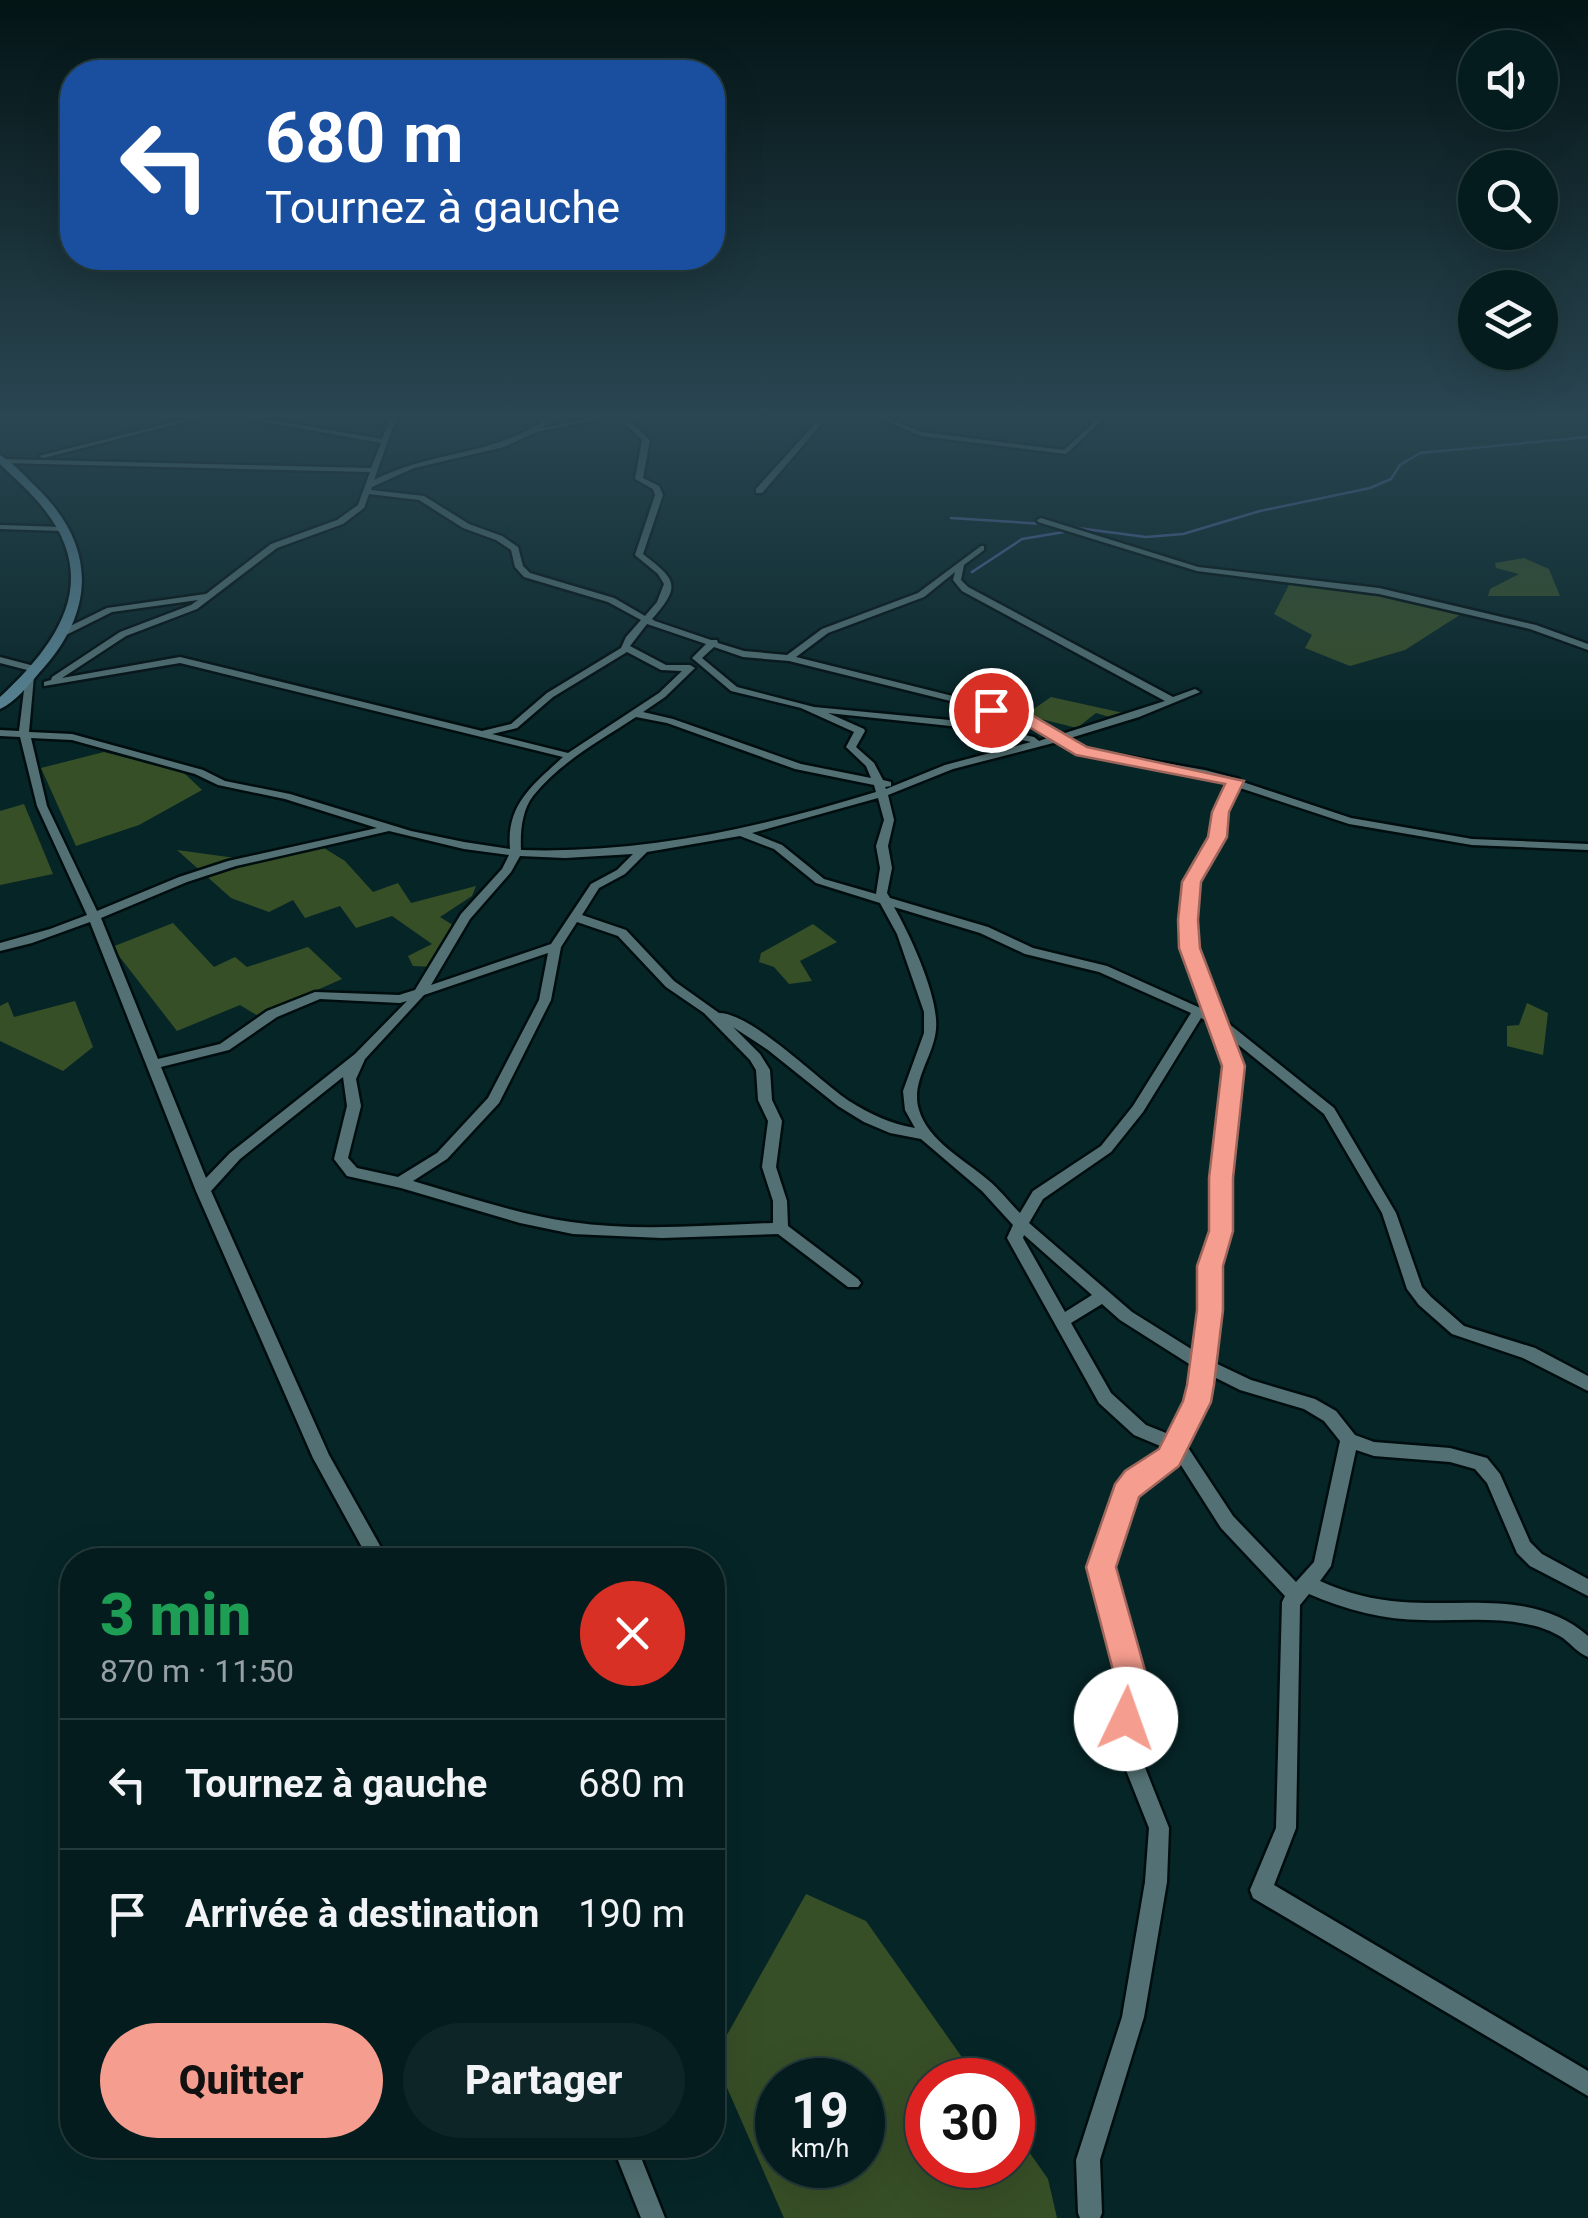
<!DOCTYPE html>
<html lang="fr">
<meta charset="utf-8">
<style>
:root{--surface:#041c1d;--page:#0d2526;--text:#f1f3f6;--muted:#97a1a4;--line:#253a3b;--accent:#f59d8e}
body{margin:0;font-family:Roboto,sans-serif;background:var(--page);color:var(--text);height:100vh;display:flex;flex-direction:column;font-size:38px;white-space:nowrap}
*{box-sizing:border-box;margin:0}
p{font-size:32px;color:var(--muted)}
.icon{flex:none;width:55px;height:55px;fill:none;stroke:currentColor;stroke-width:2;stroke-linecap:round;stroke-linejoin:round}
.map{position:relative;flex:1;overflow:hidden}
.drawer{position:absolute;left:60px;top:1548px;width:665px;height:610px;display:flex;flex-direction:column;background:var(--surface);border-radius:40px;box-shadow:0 10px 40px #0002,0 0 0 2px var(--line)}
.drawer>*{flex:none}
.banner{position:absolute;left:60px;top:60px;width:665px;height:210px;border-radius:40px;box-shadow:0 10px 40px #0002,0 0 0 2px var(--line);background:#1a4fa0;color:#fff;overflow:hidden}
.buttons{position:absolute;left:1458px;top:30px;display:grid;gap:20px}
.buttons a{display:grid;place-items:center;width:100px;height:100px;border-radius:50%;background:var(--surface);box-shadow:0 10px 40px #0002,0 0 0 2px var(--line);font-size:50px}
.speed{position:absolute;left:755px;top:2058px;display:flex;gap:20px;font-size:50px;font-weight:700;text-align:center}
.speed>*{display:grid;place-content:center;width:130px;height:130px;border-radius:50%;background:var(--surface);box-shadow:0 10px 40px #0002,0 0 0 2px var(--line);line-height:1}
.speed small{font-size:25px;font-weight:400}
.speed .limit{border:15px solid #d22;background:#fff;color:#111}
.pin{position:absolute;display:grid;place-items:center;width:85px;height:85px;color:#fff;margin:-42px;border:5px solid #fff;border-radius:50%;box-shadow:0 2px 10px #0007}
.me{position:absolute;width:110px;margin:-55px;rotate:3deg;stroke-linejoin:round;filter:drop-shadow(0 0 8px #0008)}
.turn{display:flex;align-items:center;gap:35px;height:210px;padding:0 40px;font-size:45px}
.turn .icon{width:130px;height:130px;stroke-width:2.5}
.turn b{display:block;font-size:70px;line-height:85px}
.round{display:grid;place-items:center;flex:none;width:105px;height:105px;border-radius:52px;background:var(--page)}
.headline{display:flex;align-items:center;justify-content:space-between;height:170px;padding:0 40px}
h1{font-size:60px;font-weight:800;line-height:75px;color:#1e9e55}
.cta{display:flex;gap:20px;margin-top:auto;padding:20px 40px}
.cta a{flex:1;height:115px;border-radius:60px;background:var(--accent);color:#111;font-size:40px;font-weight:800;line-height:115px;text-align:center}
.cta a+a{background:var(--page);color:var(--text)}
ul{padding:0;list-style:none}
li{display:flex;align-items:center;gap:30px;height:130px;padding:0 40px;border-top:2px solid var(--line)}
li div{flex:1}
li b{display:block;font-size:38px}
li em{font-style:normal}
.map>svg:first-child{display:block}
.green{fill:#374f27;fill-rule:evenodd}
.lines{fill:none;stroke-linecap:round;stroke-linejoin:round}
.stream{stroke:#54639f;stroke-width:2.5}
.minor-casing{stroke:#000d0f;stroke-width:5}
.secondary-casing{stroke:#000d0f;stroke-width:5}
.minor{fill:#537174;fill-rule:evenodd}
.secondary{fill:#5a8595;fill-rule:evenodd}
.route{fill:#f59d8e;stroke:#9f665c;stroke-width:2.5}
</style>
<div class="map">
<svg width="1588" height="2218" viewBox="0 0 1588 2218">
<rect width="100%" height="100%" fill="#062527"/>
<!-- green -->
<g class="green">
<polygon points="1524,558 1549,569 1560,596 1488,596 1490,589 1519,574 1496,568 1495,563"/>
<polygon points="1291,581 1373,596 1379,591 1466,611 1405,650 1350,666 1305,648 1312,635 1274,614"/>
<polygon points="1051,697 1128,714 1116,719 1096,713 1077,728 1025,715"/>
<polygon points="104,752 184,773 202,790 139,825 76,846 41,768"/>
<polygon points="24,804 53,874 0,885 0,811"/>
<polygon points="324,848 345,861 373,892 398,883 411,903 476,886 472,896 440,917 459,929 434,967 413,966 408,956 432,944 392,916 356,928 340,906 305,918 293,900 269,912 231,898 177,850 250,860"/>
<polygon points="173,923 214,967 235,957 247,967 308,947 342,979 258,1016 240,1005 177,1031 112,947"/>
<polygon points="813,924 837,942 800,961 812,981 789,984 774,967 759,962 761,953"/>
<polygon points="75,1001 93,1047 63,1071 0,1041 0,1006 8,1002 14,1017"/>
<polygon points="1527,1003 1548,1013 1543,1055 1507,1046 1507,1026 1519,1025"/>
<path d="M806 1894 866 1921 978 2080H928V2165H1012L1013 2129 1048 2179 1057 2218H784L714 2058ZM778 2080H862V2165H778Z"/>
</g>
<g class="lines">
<!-- stream -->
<g class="stream">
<polyline points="951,518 1045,524"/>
<polyline points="1070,527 1146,537 1183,534 1260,511 1370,488 1391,479 1400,465 1420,453 1588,437"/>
<polyline points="972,572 1022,539 1070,531"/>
</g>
<defs>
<g id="minor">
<polygon points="185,419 197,419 43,458 39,456"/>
<path d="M248 419H265L382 439 390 419H396L374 480C428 452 486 456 539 424V419H545L546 425 543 428 586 419H600L536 432 504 447 414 468 372 487 371 490 424 496 469 524 502 536 518 547 523 566 530 573 614 598 645 616 657 602 664 584 658 574 635 555 655 495 653 489 635 479 642 440 620 419H627L650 440 643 478 659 486 663 495 643 554C676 580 682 585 652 619L655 621 711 640H717L718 643 744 651 787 655 822 629 918 593 981 546H984V550L964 565 961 580 968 587 1173 697 1195 689 1200 692 1139 717 1067 739 1085 749 1205 770 1239 779 1240 781 1351 818 1472 839 1588 844V850L1472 845 1349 824 1237 787 1225 812 1223 837 1200 875 1195 908 1196 949 1223 1019 1334 1108 1396 1213 1422 1287 1431 1297 1464 1326 1535 1348 1588 1376V1391L1523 1358 1452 1334 1419 1305 1407 1289 1382 1213 1324 1114 1230 1038 1241 1066 1228 1179V1231L1218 1266V1309L1211 1361 1251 1380 1315 1399 1336 1411 1355 1435 1374 1442 1450 1448 1487 1458 1500 1474 1530 1542 1542 1554 1588 1579V1596L1530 1566 1517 1553 1487 1483 1475 1469 1450 1462 1374 1456 1356 1450 1331 1566 1320 1581C1346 1593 1374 1600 1402 1602 1466 1607 1536 1590 1588 1636V1657C1578 1653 1572 1645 1563 1638 1552 1631 1539 1626 1526 1624 1493 1617 1458 1621 1424 1620 1384 1620 1346 1610 1309 1594L1300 1605 1296 1828 1274 1885 1588 2071V2096L1253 1898 1250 1890 1276 1828 1282 1602 1285 1596 1221 1528 1177 1459 1141 1484 1134 1496 1110 1567 1140 1673 1138 1750 1169 1828 1167 1882 1144 2017 1100 2160 1102 2213 1100 2218H1080L1078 2213 1076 2160 1122 2017 1145 1882 1149 1828 1118 1750 1120 1673 1092 1567 1120 1488 1129 1474 1163 1452 1165 1448 1134 1435 1099 1403 1007 1238 1013 1225 982 1191 921 1139 890 1133 864 1122 838 1106 768 1050 733 1027 760 1054 770 1070 772 1100 782 1121 776 1167 787 1201 788 1226 858 1279 861 1283 858 1287H848L778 1234 662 1238 573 1234 520 1223 401 1188 347 1176 334 1159 347 1106 343 1077 240 1159 211 1191 329 1455 388 1560H369L313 1458 196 1191 90 922 32 943 0 951V943L50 929 87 915 37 806 20 737 0 736V730L19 731 26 674 34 676 29 732 72 734 203 770 225 781 290 794 411 831 464 842 510 849C506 804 533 785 563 757L180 663 44 686V682L51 680 52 677 120 632 191 605 198 600 112 612 64 636H58V632L107 608 206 594 271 544 337 520 358 505 370 472 2 463 0 459 371 468 381 443ZM369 494 419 500 463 528 496 540 511 550 515 567 524 577 608 602 641 620 626 637 621 648 547 693 511 724 482 731 180 657 62 678 126 636 197 609 277 548 343 524 364 508ZM955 572 953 580 962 591 1165 701 1059 735 1021 713 796 657 828 633 924 597ZM647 624 706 644 692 658 731 691 801 708 854 732 846 747 866 766 871 778 801 764 673 719 643 712 665 697 695 668 690 665H666L630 646ZM714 647 743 657 789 661 1015 717 1050 737 1039 741 1034 737 960 721 814 707 737 687 702 658ZM627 652 661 670 682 671 659 693 568 753 492 734 517 728 553 697ZM828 713 960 727 1031 742 945 765 886 789 885 787 891 786V782L883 780 874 763 856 747 865 731 864 729ZM636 717 667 723 795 769 874 785 876 792C759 828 645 854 521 850 520 832 522 810 533 796 560 762 601 740 636 717ZM31 738 72 740 195 774 218 785 285 799 377 828 228 861 179 877 97 911 47 806ZM1057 742 1082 755 1203 776 1228 784 1215 812 1211 837 1188 875 1183 908 1184 949 1207 1011 1107 966 1033 948 988 927 890 898 887 893 892 868 888 846 894 820 888 795 953 769ZM878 798 884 820 876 846 880 868 876 894 824 879 782 845 752 833ZM389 831 464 849 509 855 502 869 461 914 415 990 399 995 315 992 267 1011 220 1044 158 1059 101 918 187 882 236 866ZM740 836 774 849 816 883 880 903 897 934 924 1012V1033L903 1091 905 1110 915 1128C891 1124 870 1114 849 1101 819 1081 752 1013 719 1013L674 981 626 930 582 915 599 888 625 874 647 852ZM633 854 617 870 591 884 551 944 431 985 470 919 511 872 520 856 565 858ZM894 907 980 933 1025 954 1099 972 1191 1013 1133 1106 1101 1146 1033 1191 1020 1213C1009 1202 1000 1190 988 1180 965 1160 928 1141 919 1110 910 1082 934 1056 936 1029 939 997 910 935 894 907ZM577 922 618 936 666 987 704 1013 750 1060 756 1070 758 1100 768 1121 762 1167 773 1201V1223C706 1225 638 1232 571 1222 517 1214 465 1196 413 1181L447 1159 499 1103 551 1000 561 947ZM548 953 539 1000 488 1098 437 1153 398 1177 357 1168 348 1158 361 1106 356 1079 365 1059 424 995ZM320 999 400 1003 407 1001 355 1054 230 1153 206 1178 161 1067 229 1050 277 1017ZM1201 1018 1211 1023 1227 1066 1214 1179V1231L1202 1266V1309L1196 1352 1132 1312 1029 1223 1043 1199 1111 1152 1143 1112ZM1024 1235 1092 1295 1065 1312 1023 1238ZM1102 1304 1120 1320 1194 1367 1189 1401 1171 1435 1146 1425 1111 1393 1071 1323ZM1210 1375 1240 1390 1304 1409 1324 1421 1340 1441 1314 1562 1296 1582 1233 1516 1185 1443 1205 1401Z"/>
<polygon points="819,419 826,419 762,493 756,493 756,489"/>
<polygon points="880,419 890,419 922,432 1064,450 1097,419 1104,419 1066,454 921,436"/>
<polygon points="1041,518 1198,567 1379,588 1536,625 1588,644 1588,650 1530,629 1379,594 1197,571 1038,522 1037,520"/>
<polygon points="0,525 62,527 66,529 62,531 0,529"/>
<polygon points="0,657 38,667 40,669 35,672 0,663"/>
<polygon points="612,2145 636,2145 665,2218 641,2218"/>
</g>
<path id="secondary" d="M0 455C12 462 24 475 34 485 97 544 97 611 39 673 28 686 15 702 0 709V697C57 644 102 582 44 509 31 492 15 479 0 464Z"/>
</defs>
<!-- minor casing -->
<use href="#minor" class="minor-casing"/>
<!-- secondary casing -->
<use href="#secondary" class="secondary-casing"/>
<!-- minor -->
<use href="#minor" class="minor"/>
<!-- secondary -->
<use href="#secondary" class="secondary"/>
</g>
<!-- sky -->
<linearGradient id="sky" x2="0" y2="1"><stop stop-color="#031415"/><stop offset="0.57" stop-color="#2a4652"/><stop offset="1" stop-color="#2a4652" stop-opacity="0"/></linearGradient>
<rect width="1588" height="730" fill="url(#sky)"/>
<!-- route -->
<polygon class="route" points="991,705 1030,714 1087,747 1244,781 1229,812 1227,837 1201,882 1198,920 1200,948 1245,1066 1233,1178 1233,1231 1223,1266 1223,1310 1214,1385 1211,1402 1179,1466 1139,1497 1116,1567 1146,1674 1138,1731 1126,1735 1115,1731 1110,1719 1114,1674 1086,1567 1115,1484 1125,1471 1159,1449 1183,1401 1187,1385 1197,1310 1197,1266 1209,1231 1209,1178 1222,1066 1179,948 1178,920 1182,882 1208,837 1212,812 1225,784 1076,755 1019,721 985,713 985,706"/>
</svg>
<div class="buttons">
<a><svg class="icon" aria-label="sound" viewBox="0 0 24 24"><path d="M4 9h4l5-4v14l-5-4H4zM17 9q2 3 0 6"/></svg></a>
<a><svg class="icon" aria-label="search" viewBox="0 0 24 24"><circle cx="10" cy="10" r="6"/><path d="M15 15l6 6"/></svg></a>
<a><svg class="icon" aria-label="layers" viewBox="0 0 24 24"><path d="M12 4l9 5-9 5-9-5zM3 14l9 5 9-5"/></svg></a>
</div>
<div class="speed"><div>19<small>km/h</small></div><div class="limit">30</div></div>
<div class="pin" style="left:991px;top:710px;background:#d93025"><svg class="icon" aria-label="arrive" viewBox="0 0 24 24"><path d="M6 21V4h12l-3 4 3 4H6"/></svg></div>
<svg class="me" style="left:1126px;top:1719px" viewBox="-20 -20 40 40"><circle r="19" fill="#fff"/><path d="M0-13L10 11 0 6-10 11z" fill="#f59d8e"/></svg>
<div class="banner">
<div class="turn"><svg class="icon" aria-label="left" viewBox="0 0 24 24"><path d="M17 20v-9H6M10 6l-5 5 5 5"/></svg><div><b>680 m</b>Tournez à gauche</div></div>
</div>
<section class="drawer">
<div class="headline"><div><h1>3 min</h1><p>870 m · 11:50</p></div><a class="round" style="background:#d93025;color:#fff"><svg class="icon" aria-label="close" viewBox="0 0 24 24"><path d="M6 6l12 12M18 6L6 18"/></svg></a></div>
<ul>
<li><svg class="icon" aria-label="left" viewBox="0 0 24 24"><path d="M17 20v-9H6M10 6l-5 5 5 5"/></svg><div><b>Tournez à gauche</b></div><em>680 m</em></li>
<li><svg class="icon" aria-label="arrive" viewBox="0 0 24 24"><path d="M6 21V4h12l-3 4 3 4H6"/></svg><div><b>Arrivée à destination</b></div><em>190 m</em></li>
</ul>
<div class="cta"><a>Quitter</a><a>Partager</a></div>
</section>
</div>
